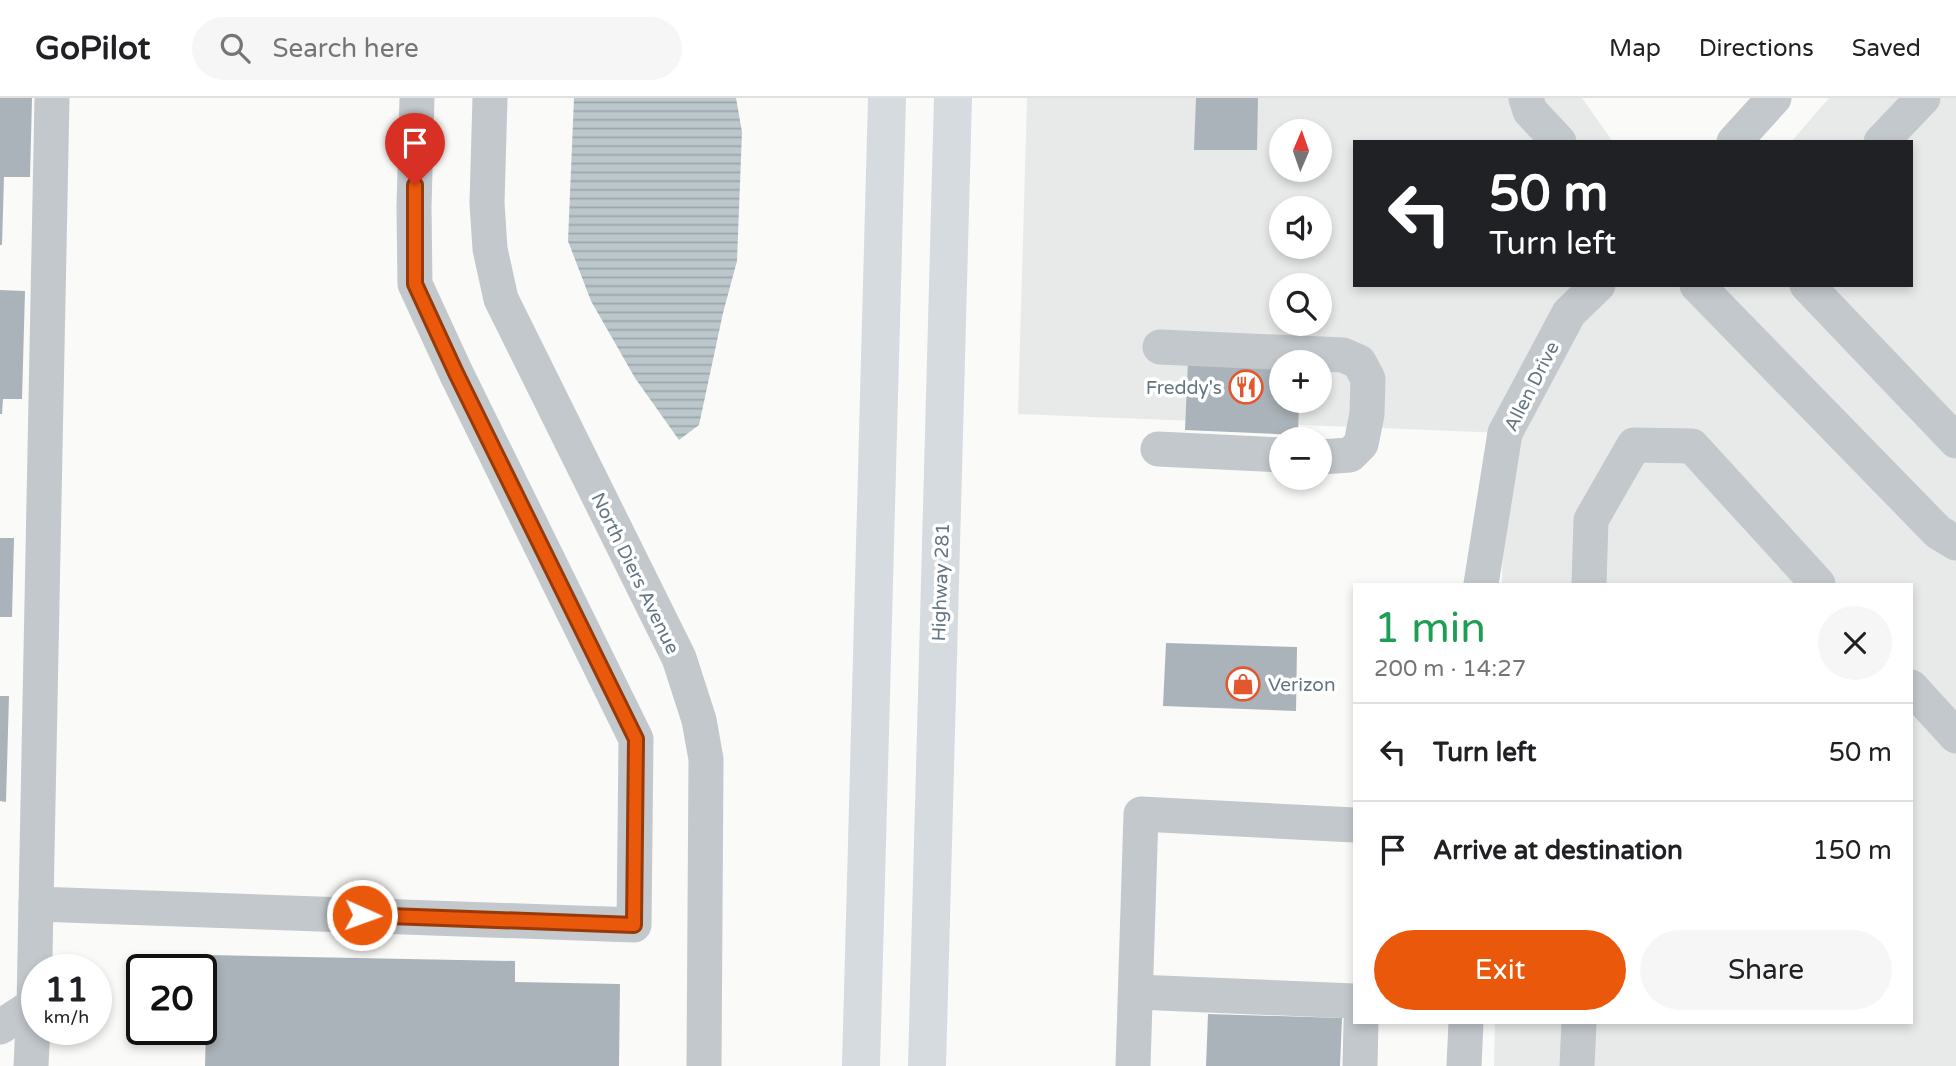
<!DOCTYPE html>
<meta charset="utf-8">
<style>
:root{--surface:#fff;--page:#f6f6f6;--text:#202124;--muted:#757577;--line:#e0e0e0;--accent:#ea580c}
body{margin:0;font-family:"Varela Round",sans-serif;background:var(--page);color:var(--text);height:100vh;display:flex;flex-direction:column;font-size:26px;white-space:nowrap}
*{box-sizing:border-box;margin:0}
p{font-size:23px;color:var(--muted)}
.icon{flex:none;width:38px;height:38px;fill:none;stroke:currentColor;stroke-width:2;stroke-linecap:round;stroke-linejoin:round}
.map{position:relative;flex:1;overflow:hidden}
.sheet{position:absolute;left:1353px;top:485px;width:560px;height:441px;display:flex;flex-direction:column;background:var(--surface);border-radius:0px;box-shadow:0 4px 10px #0003}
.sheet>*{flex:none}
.guide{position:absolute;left:1353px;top:42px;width:560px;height:147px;border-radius:0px;box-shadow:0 4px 10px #0003;background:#202124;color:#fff;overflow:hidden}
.needle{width:46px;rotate:2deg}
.fabs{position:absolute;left:1269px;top:21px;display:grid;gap:14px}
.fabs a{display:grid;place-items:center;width:63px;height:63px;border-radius:50%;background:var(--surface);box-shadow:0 4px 10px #0003;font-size:35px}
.speed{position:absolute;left:21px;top:856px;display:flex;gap:14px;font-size:35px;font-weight:700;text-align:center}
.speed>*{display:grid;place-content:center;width:91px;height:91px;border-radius:50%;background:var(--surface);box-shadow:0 4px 10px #0003;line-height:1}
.speed small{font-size:18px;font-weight:400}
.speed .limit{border:4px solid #111;border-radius:10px;background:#fff;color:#111}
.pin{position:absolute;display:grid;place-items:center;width:60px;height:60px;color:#fff;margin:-72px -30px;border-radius:50% 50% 50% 0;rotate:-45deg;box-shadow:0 0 7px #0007}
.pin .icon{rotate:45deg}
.me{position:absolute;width:77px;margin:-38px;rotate:92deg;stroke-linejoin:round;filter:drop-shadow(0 0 5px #0008)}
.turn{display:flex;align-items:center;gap:24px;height:147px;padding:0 21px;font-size:32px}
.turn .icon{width:91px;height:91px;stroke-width:2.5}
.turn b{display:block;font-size:49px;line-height:60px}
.round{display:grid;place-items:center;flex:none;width:74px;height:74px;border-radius:37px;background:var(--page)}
.headline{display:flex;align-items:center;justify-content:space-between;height:119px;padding:0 21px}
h1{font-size:42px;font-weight:600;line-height:52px;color:#1e9e55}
.primary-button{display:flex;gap:14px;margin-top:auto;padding:14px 21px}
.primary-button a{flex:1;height:80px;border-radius:42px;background:var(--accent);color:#fff;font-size:28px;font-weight:600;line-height:80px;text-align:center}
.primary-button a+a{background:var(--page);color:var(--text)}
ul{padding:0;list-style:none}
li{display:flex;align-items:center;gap:21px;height:98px;padding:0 21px;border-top:2px solid var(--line)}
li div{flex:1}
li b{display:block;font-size:26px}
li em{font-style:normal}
header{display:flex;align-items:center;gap:42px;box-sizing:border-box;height:98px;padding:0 35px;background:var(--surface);border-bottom:2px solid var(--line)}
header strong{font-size:33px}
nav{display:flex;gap:38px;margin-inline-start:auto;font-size:24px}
.search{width:490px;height:63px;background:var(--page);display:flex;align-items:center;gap:18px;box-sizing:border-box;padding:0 24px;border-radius:38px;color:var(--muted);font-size:26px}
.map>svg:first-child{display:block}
.built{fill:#e8e9e9;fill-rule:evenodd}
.water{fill:url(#water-rules)}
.building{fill:#aab3b9}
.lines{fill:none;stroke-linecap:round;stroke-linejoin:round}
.minor{stroke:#c3c8cc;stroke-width:35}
.highway{stroke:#d6dbdf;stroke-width:38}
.route-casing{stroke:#983908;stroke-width:18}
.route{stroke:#ea580c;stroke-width:12}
.labels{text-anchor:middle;stroke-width:7;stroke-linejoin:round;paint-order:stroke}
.street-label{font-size:19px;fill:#657683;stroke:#fff}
.poi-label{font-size:19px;fill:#657683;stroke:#fff;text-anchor:end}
</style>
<header>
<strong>GoPilot</strong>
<div class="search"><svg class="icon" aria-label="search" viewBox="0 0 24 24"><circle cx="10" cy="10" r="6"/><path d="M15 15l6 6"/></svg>Search here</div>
<nav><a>Map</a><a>Directions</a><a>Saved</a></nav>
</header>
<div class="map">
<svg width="1956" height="968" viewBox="0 0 1956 968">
<defs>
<pattern id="water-rules" width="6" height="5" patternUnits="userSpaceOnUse" patternTransform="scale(1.75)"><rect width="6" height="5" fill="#bbc7cb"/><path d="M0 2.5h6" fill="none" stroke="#9ca6aa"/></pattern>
</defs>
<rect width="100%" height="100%" fill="#fafaf8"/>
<!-- built -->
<path class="built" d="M1027 0H1582L1613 44H1354V187H1911V44H1791L1829 0H1956V968H1494L1495 924H1911V486H1502L1505 335 1018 316ZM1281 33H1320V72H1281ZM1281 110H1320V149H1281ZM1281 187H1320V226H1281ZM1281 264H1320V303H1281Z"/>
<!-- water -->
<polygon class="water" points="574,0 736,0 742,34 737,163 723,215 699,327 679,342 635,280 591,203 568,143"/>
<!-- building -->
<g class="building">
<polygon points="0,0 32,0 30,79 4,79 2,147 0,147"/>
<polygon points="1196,0 1258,0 1257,52 1194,52"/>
<polygon points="0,192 25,193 22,301 3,301 2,316 0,316"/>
<polygon points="1188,264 1281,268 1281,303 1299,303 1298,337 1185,332"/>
<polygon points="0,440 14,440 12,519 0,519"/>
<polygon points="1166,545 1297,549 1296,613 1163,608"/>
<polygon points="0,598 9,598 6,704 0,703"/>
<polygon points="208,857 515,863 515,884 620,886 619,968 205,968"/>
<polygon points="1208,916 1342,920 1340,968 1206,968"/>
</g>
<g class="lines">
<!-- minor -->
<g class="minor">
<polyline points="490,0 487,105 490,151 501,201 679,560 699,622 706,661 704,968"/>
<polyline points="1526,0 1530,13 1559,44"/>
<polyline points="1734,44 1774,0"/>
<polyline points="1881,44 1923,0"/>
<polyline points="1697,187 1938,434 1956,445"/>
<polyline points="1807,187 1956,343"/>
<polyline points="1160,249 1343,257 1359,264 1368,281 1367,316 1361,346 1350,357 1320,359"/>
<polyline points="1158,351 1281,357"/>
<polyline points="1481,486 1505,335 1569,215 1598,187"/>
<polyline points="1589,486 1591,422 1634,347 1692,348 1818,486"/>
<polyline points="1911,589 1956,638"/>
<polyline points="36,806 634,827 636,641 456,275 415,186 414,109 417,0"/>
<polyline points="1136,894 1354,903"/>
<polyline points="0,929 34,907 52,0"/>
<polyline points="31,968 34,907"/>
<polyline points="1133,968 1141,716 1354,727"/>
<polyline points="1360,968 1361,924"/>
<polyline points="1464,968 1466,924"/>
<polyline points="1577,968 1579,924"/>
</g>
<!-- highway -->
<g class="highway">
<polyline points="861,968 887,0"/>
<polyline points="927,968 953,0"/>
</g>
</g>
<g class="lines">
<defs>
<polyline id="route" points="362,817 634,827 636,641 456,275 415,186 415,87"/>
</defs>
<!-- route casing -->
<use href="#route" class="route-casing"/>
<!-- route -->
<use href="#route" class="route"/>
</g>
<!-- icons -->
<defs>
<symbol id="restaurant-ring" viewBox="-11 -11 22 22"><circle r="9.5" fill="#fff" stroke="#e4572e" stroke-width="1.5"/><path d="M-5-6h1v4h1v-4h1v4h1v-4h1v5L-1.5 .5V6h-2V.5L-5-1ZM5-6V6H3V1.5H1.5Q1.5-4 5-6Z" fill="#e4572e"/></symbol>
<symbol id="shop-ring" viewBox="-11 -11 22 22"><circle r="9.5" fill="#fff" stroke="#e4572e" stroke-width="1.5"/><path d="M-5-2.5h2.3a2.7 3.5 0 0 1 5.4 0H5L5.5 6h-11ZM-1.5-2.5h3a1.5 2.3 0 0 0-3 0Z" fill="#e4572e"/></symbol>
</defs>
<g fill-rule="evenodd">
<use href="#restaurant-ring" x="1227" y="270" width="38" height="38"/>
<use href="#shop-ring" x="1224" y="567" width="38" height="38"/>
</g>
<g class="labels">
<!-- street labels -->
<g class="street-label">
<text transform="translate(1531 288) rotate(-63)" y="7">Allen Drive</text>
<text transform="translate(636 475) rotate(64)" y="7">North Diers Avenue</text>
<text transform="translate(940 484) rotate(-88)" y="7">Highway 281</text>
</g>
<!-- poi labels -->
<g class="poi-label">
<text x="1222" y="296">Freddy's</text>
<text x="1268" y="593" text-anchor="start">Verizon</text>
</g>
</g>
</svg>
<div class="fabs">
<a><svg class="needle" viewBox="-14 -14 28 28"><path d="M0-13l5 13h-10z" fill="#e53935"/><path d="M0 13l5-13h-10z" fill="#757577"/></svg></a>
<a><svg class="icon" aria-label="sound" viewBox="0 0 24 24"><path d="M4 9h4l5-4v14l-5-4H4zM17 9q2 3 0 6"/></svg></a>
<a><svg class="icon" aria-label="search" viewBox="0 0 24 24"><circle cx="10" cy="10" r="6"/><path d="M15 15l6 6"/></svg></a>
<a>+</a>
<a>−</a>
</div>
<div class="speed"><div>11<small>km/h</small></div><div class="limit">20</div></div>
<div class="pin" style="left:415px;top:87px;background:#d93025"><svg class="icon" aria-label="arrive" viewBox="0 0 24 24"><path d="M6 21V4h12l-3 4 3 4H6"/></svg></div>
<svg class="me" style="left:362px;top:817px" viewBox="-20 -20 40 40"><circle r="17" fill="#ea580c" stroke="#fff" stroke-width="3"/><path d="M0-11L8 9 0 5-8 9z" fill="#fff"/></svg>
<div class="guide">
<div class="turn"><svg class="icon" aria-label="left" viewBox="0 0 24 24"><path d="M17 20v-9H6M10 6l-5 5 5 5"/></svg><div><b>50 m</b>Turn left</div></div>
</div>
<section class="sheet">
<div class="headline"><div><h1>1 min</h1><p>200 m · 14:27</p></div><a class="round"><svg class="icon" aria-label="close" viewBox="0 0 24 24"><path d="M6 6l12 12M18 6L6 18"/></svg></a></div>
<ul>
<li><svg class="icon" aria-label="left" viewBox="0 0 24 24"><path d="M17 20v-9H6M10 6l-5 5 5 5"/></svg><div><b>Turn left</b></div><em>50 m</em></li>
<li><svg class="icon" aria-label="arrive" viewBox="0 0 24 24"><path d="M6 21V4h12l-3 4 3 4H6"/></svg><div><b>Arrive at destination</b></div><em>150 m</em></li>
</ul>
<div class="primary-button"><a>Exit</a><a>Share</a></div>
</section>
</div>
